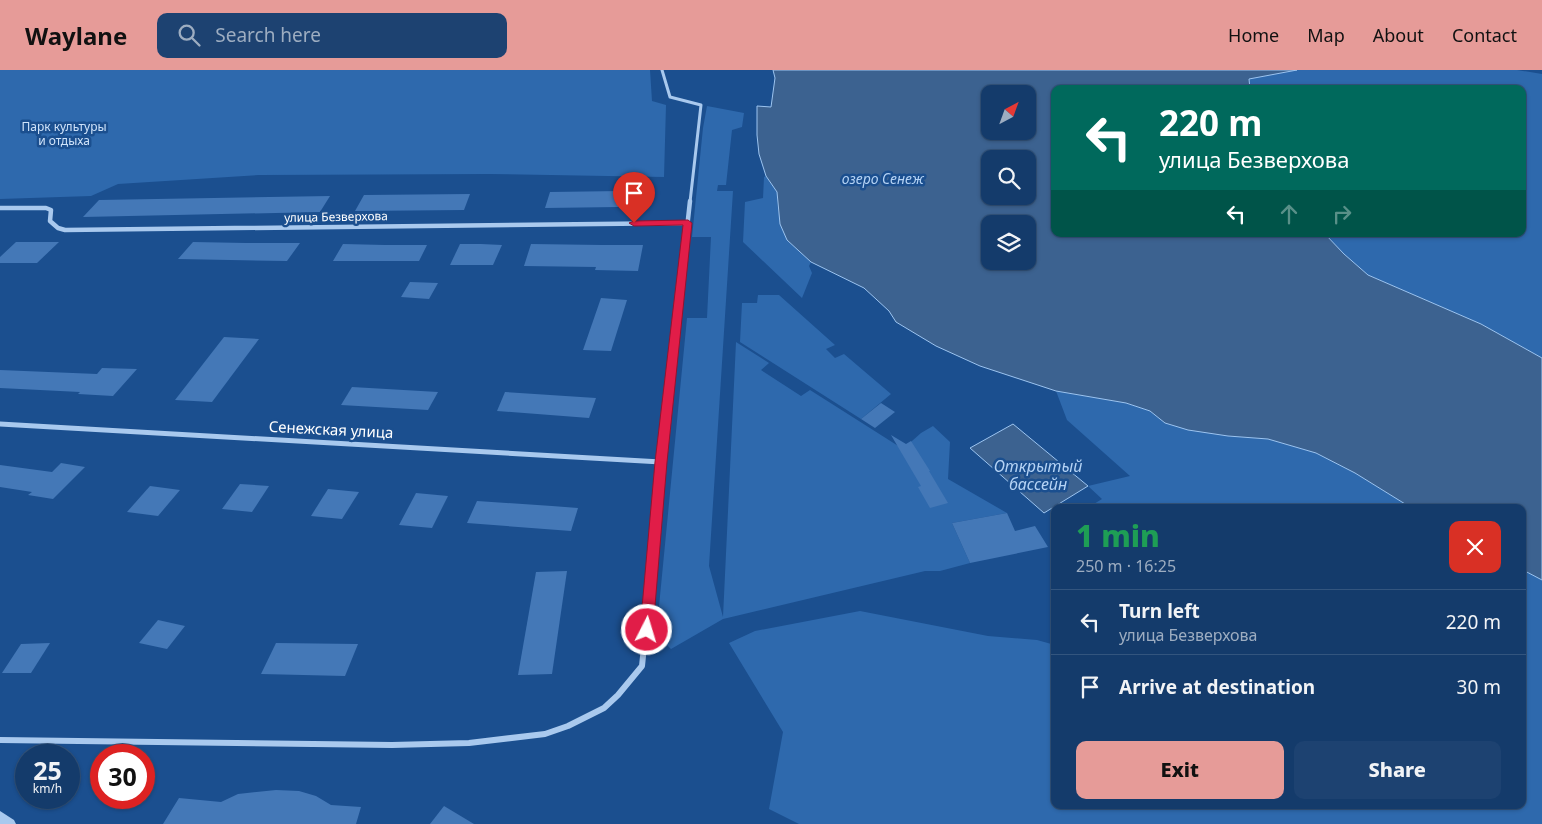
<!DOCTYPE html>
<meta charset="utf-8">
<style>
:root{--surface:#143b6b;--page:#1d4271;--text:#f1f3f6;--muted:#9dadc1;--line:#33557e;--accent:#e69b98}
body{margin:0;font-family:"Noto Sans",sans-serif;background:var(--page);color:var(--text);height:100vh;display:flex;flex-direction:column;font-size:19px;white-space:nowrap}
*{box-sizing:border-box;margin:0}
p{font-size:16px;color:var(--muted)}
.icon{flex:none;width:28px;height:28px;fill:none;stroke:currentColor;stroke-width:2;stroke-linecap:round;stroke-linejoin:round}
.map{position:relative;flex:1;overflow:hidden}
.side{position:absolute;left:1051px;top:434px;width:475px;height:305px;display:flex;flex-direction:column;background:var(--surface);border-radius:10px;box-shadow:0 1px 4px #0004,0 0 0 1px var(--line)}
.side>*{flex:none}
.top-card{position:absolute;left:1051px;top:15px;width:475px;height:152px;border-radius:10px;box-shadow:0 1px 4px #0004,0 0 0 1px var(--line);background:#00695c;color:#fff;overflow:hidden}
.needle{width:32px;rotate:41deg}
.controls{position:absolute;left:981px;top:15px;display:grid;gap:10px}
.controls a{display:grid;place-items:center;width:55px;height:55px;border-radius:10px;background:var(--surface);box-shadow:0 1px 4px #0004,0 0 0 1px var(--line);font-size:25px}
.speed{position:absolute;left:15px;top:674px;display:flex;gap:10px;font-size:25px;font-weight:700;text-align:center}
.speed>*{display:grid;place-content:center;width:65px;height:65px;border-radius:50%;background:var(--surface);box-shadow:0 1px 4px #0004,0 0 0 1px var(--line);line-height:1}
.speed small{font-size:12px;font-weight:400}
.speed .limit{border:8px solid #d22;background:#fff;color:#111}
.pin{position:absolute;display:grid;place-items:center;width:42px;height:42px;color:#fff;margin:-51px -21px;border-radius:50% 50% 50% 0;rotate:-45deg;box-shadow:0 0 5px #0007}
.pin .icon{rotate:45deg}
.me{position:absolute;width:55px;margin:-28px;rotate:5deg;stroke-linejoin:round;filter:drop-shadow(0 0 4px #0008)}
.turn{display:flex;align-items:center;gap:18px;height:105px;padding:0 25px;font-size:22px}
.turn .icon{width:65px;height:65px;stroke-width:2.5}
.turn b{display:block;font-size:35px;line-height:42px}
.lanes{display:flex;align-items:center;height:48px;padding:0 25px;background:#0003;justify-content:center;gap:25px;direction:ltr}
.lanes .off{opacity:.35}
.round{display:grid;place-items:center;flex:none;width:52px;height:52px;border-radius:10px;background:var(--page)}
.overview{display:flex;align-items:center;justify-content:space-between;height:85px;padding:0 25px}
h1{font-size:30px;font-weight:800;line-height:38px;color:#1e9e55}
.button{display:flex;gap:10px;margin-top:auto;padding:10px 25px}
.button a{flex:1;height:58px;border-radius:10px;background:var(--accent);color:#111;font-size:20px;font-weight:800;line-height:58px;text-align:center}
.button a+a{background:var(--page);color:var(--text)}
ul{padding:0;list-style:none}
li{display:flex;align-items:center;gap:15px;height:65px;padding:0 25px;border-top:1px solid var(--line)}
li div{flex:1}
li b{display:block;font-size:19px}
li em{font-style:normal}
header{display:flex;align-items:center;gap:30px;box-sizing:border-box;height:70px;padding:0 25px;background:var(--accent);color:#111}
header strong{font-size:24px}
nav{display:flex;gap:28px;margin-inline-start:auto;font-size:18px}
.search{width:350px;height:45px;background:var(--page);display:flex;align-items:center;gap:12px;box-sizing:border-box;padding:0 18px;border-radius:10px;color:var(--muted);font-size:19px}
.map>svg:first-child{display:block}
.green{fill:#2e69ad}
.water{fill:#3c6290;stroke:#9cc4f0;fill-rule:evenodd}
.building{fill:#4478b7}
.lines{fill:none;stroke-linecap:round;stroke-linejoin:round}
.minor-far3{stroke:#a9c9ee;stroke-width:3}
.minor-far2{stroke:#a9c9ee;stroke-width:4.5}
.minor-far1{stroke:#a9c9ee;stroke-width:5}
.minor{stroke:#a9c9ee;stroke-width:6}
.tertiary{fill:#a9c9ee;fill-rule:evenodd}
.route{fill:#e11d48;stroke:#92132f}
.labels{text-anchor:middle;stroke-width:5;stroke-linejoin:round;paint-order:stroke}
.far-park-label{font-size:12px;fill:#cfe3fa;stroke:#1b4f8f}
.far-street-label{font-size:12px;fill:#fff;stroke:#1b4f8f}
.far-water-label{font-size:14px;font-style:italic;fill:#b5d3f5;stroke:#1b4f8f}
.street-label{font-size:15px;fill:#fff;stroke:#1b4f8f}
.water-label{font-size:16px;font-style:italic;fill:#b5d3f5;stroke:#1b4f8f}
</style>
<header>
<strong>Waylane</strong>
<div class="search"><svg class="icon" aria-label="search" viewBox="0 0 24 24"><circle cx="10" cy="10" r="6"/><path d="M15 15l6 6"/></svg>Search here</div>
<nav><a>Home</a><a>Map</a><a>About</a><a>Contact</a></nav>
</header>
<div class="map">
<svg width="1542" height="754" viewBox="0 0 1542 754">
<rect width="100%" height="100%" fill="#1b4f8f"/>
<!-- green -->
<g class="green">
<polygon points="0,0 650,0 652,31 666,35 664,107 489,104 259,105 118,114 91,126 0,129"/>
<polygon points="1297,0 1517,0 1542,4 1542,288 1481,254 1368,205 1344,184 1325,164 1522,164 1522,19 1250,19 1248,9"/>
<polygon points="707,36 744,43 742,57 732,60 726,115 718,115 717,121 733,121 709,496 723,547 736,272 769,293 761,300 801,326 810,320 903,379 921,363 933,356 950,372 948,409 1007,443 952,453 970,493 940,501 925,501 723,549 671,579 662,570 657,557 687,248 707,248 711,167 692,167 703,58"/>
<polygon points="766,106 777,122 778,140 787,170 811,192 809,196 812,203 802,228 743,172 745,132 763,128 764,107"/>
<polygon points="758,225 779,225 835,275 826,279 835,288 844,284 891,324 861,349 740,272 742,233 757,233"/>
<polygon points="1056,321 1126,333 1150,341 1165,353 1228,366 1268,369 1316,383 1355,403 1410,437 1089,437 1102,429 1088,416 1130,406 1067,350"/>
<polygon points="1523,500 1542,510 1542,754 799,754 769,739 783,662 729,573 755,561 860,541 988,566 1037,570 1055,575 1055,735 1522,735"/>
</g>
<!-- water -->
<g class="water">
<path d="M773 0H1297L1249 9 1250 19H1055V164H1325L1344 184 1368 205 1481 254 1542 288V510L1523 500 1522 438 1410 437 1355 403 1316 383 1268 369 1228 366 1188 360 1165 353 1150 341 1126 333 1056 321 980 296 936 276 896 252 889 241 864 218 811 192 787 170 780 154 777 122 766 106 759 84 757 65V36L771 37 775 8ZM990 24H1028V61H990ZM990 89H1028V126H990ZM990 154H1028V191H990Z"/>
<polygon points="1013,354 1088,416 1044,443 970,378"/>
</g>
<!-- building -->
<g class="building">
<polygon points="621,121 618,137 545,138 550,122"/>
<polygon points="470,124 464,140 355,141 364,125"/>
<polygon points="330,126 320,142 83,147 99,130"/>
<polygon points="16,172 59,172 37,193 0,193 0,187"/>
<polygon points="193,172 246,173 300,173 287,191 178,189"/>
<polygon points="343,174 385,175 427,175 419,191 333,191"/>
<polygon points="460,174 481,174 502,175 493,195 450,195"/>
<polygon points="531,174 602,175 643,175 638,201 595,200 596,197 524,196"/>
<polygon points="410,212 438,213 429,229 401,227"/>
<polygon points="601,228 627,230 611,281 583,280"/>
<polygon points="224,267 259,269 212,332 175,330"/>
<polygon points="102,298 137,299 113,326 78,324 80,322 0,318 0,300 97,304"/>
<polygon points="352,317 438,322 428,340 341,335"/>
<polygon points="505,322 596,328 589,348 497,341"/>
<polygon points="881,333 895,342 875,358 861,349"/>
<polygon points="891,365 906,374 911,371 930,401 929,401 948,433 930,438 918,417 921,416"/>
<polygon points="61,393 85,397 53,429 28,425 32,422 0,417 0,395 52,402"/>
<polygon points="240,414 269,416 252,442 222,439"/>
<polygon points="150,416 180,420 158,446 127,442"/>
<polygon points="328,419 359,422 342,449 311,446"/>
<polygon points="416,423 448,426 432,458 399,455"/>
<polygon points="477,431 552,436 578,438 571,461 467,453"/>
<polygon points="1007,443 1015,461 1035,456 1048,477 970,493 952,453"/>
<polygon points="567,501 552,604 518,605 536,502"/>
<polygon points="158,550 185,556 167,579 139,573"/>
<polygon points="50,573 31,603 2,603 21,574"/>
<polygon points="276,573 358,574 345,606 261,604"/>
<polygon points="276,720 299,721 316,726 331,735 361,737 356,754 163,754 179,728 221,732 238,724"/>
<polygon points="444,736 474,754 430,754"/>
</g>
<g class="lines">
<!-- minor-far3 -->
<polyline class="minor-far3" points="662,0 670,27 701,35 690,132"/>
<!-- minor-far2 -->
<g class="minor-far2">
<polyline points="0,138 46,138 51,140 50,151 58,158 65,160 688,153"/>
<polyline points="672,295 690,131"/>
</g>
<!-- minor-far1 -->
<g class="minor-far1">
<polyline points="0,354 661,392"/>
<polyline points="652,500 672,294"/>
</g>
<!-- minor -->
<polyline class="minor" points="0,670 392,675 469,673 545,664 568,656 604,638 618,625 642,596 652,498"/>
<!-- tertiary -->
<polygon class="tertiary" points="0,741 14,750 16,754 0,754"/>
</g>
<!-- route -->
<polygon class="route" points="688,150 692,153 667,392 653,560 651,564 647,566 642,564 640,560 655,392 683,155 634,156 629,153 634,151"/>
<g class="labels">
<!-- far-park labels -->
<g class="far-park-label">
<text x="64" y="61">Парк культуры<tspan x="64" dy="14">и отдыха</tspan></text>
</g>
<!-- far-street labels -->
<g class="far-street-label">
<text transform="translate(336 147) rotate(-1)" y="4">улица Безверхова</text>
</g>
<!-- far-water labels -->
<g class="far-water-label">
<text x="883" y="114">озеро Сенеж</text>
</g>
<!-- street labels -->
<g class="street-label">
<text transform="translate(331 360) rotate(3)" y="5">Сенежская улица</text>
</g>
<!-- water labels -->
<g class="water-label">
<text x="1038" y="402">Открытый<tspan x="1038" dy="18">бассейн</tspan></text>
</g>
</g>
</svg>
<div class="controls">
<a><svg class="needle" viewBox="-14 -14 28 28"><path d="M0-13l5 13h-10z" fill="#e53935"/><path d="M0 13l5-13h-10z" fill="#9dadc1"/></svg></a>
<a><svg class="icon" aria-label="search" viewBox="0 0 24 24"><circle cx="10" cy="10" r="6"/><path d="M15 15l6 6"/></svg></a>
<a><svg class="icon" aria-label="layers" viewBox="0 0 24 24"><path d="M12 4l9 5-9 5-9-5zM3 14l9 5 9-5"/></svg></a>
</div>
<div class="speed"><div>25<small>km/h</small></div><div class="limit">30</div></div>
<div class="pin" style="left:634px;top:153px;background:#d93025"><svg class="icon" aria-label="arrive" viewBox="0 0 24 24"><path d="M6 21V4h12l-3 4 3 4H6"/></svg></div>
<svg class="me" style="left:647px;top:560px" viewBox="-20 -20 40 40"><circle r="17" fill="#e11d48" stroke="#fff" stroke-width="3"/><path d="M0-11L8 9 0 5-8 9z" fill="#fff"/></svg>
<div class="top-card">
<div class="turn"><svg class="icon" aria-label="left" viewBox="0 0 24 24"><path d="M17 20v-9H6M10 6l-5 5 5 5"/></svg><div><b>220 m</b>улица Безверхова</div></div>
<div class="lanes"><svg class="icon" aria-label="left" viewBox="0 0 24 24"><path d="M17 20v-9H6M10 6l-5 5 5 5"/></svg><svg class="icon off" aria-label="ahead" viewBox="0 0 24 24"><path d="M12 20V5M6 11l6-6 6 6"/></svg><svg class="icon off" aria-label="right" viewBox="0 0 24 24"><path d="M7 20v-9h11M14 6l5 5-5 5"/></svg></div>
</div>
<section class="side">
<div class="overview"><div><h1>1 min</h1><p>250 m · 16:25</p></div><a class="round" style="background:#d93025;color:#fff"><svg class="icon" aria-label="close" viewBox="0 0 24 24"><path d="M6 6l12 12M18 6L6 18"/></svg></a></div>
<ul>
<li><svg class="icon" aria-label="left" viewBox="0 0 24 24"><path d="M17 20v-9H6M10 6l-5 5 5 5"/></svg><div><b>Turn left</b><p>улица Безверхова</p></div><em>220 m</em></li>
<li><svg class="icon" aria-label="arrive" viewBox="0 0 24 24"><path d="M6 21V4h12l-3 4 3 4H6"/></svg><div><b>Arrive at destination</b></div><em>30 m</em></li>
</ul>
<div class="button"><a>Exit</a><a>Share</a></div>
</section>
</div>
